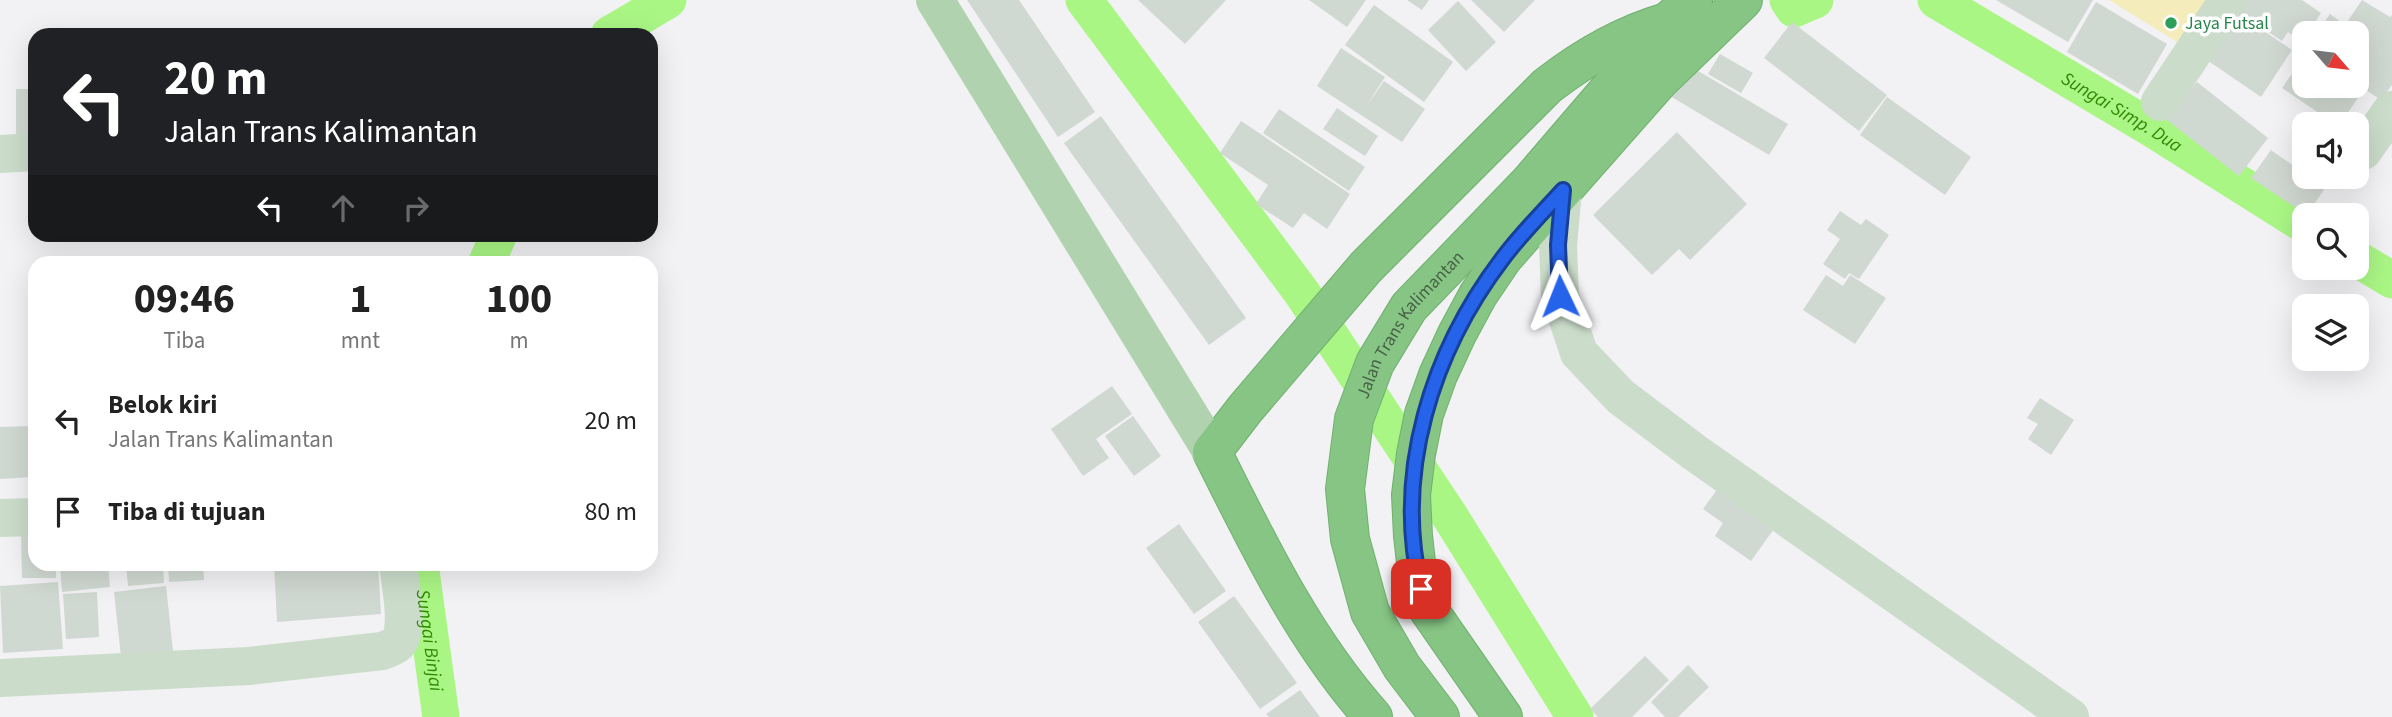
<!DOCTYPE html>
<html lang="id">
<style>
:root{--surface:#fff;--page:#f2f2f2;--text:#222;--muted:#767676}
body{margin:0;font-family:"Source Sans 3",sans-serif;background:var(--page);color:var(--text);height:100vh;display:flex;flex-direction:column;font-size:26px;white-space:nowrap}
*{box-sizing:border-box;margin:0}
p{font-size:23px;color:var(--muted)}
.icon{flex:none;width:38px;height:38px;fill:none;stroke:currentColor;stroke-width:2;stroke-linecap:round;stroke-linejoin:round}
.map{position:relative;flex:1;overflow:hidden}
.details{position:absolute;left:28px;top:256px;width:630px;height:315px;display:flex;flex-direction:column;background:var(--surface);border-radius:21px;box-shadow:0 7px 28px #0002}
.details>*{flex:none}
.top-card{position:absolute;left:28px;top:28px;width:630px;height:214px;border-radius:21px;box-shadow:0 7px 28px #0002;background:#202124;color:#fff;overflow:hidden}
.needle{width:46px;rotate:118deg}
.tools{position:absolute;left:2292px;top:21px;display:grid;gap:14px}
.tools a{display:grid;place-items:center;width:77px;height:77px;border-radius:14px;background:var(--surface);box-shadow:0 7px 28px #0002;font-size:35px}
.pin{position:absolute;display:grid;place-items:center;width:60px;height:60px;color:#fff;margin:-30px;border-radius:14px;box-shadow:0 4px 10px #0006}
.me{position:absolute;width:77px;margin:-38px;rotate:358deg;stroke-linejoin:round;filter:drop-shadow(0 0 5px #0008)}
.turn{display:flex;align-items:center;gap:24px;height:147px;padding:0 21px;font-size:32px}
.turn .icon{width:91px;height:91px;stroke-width:2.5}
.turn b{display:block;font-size:49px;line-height:60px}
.lanes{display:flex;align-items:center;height:66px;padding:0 21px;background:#0003;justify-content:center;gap:35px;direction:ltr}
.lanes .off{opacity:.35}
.eta{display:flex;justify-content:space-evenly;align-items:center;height:119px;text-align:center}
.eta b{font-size:42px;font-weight:700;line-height:49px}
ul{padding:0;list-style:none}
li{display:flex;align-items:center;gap:21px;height:91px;padding:0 21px}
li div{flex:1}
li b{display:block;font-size:26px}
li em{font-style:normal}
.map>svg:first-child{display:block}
.green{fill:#f5ecbc}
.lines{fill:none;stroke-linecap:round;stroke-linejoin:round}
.canal{stroke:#aaf685;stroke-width:37}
.building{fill:#d0d9d1}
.highway-casing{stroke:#70b16f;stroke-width:40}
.minor{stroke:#cbdcca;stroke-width:38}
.major{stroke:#b0d2ae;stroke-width:38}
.highway{stroke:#86c584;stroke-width:38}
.route-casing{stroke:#184099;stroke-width:18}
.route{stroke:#2563eb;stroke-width:12}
.leisure-dot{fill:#2e9e5b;stroke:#fff;stroke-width:2.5}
.labels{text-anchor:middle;stroke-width:7;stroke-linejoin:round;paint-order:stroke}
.leisure-label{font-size:18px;fill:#27864d;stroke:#fff;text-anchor:start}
.street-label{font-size:18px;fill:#486147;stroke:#fff}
.water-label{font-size:19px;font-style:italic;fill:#308805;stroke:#fff}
</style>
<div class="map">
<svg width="2392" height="717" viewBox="0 0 2392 717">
<rect width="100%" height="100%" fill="#f2f1f4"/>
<!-- green -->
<polygon class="green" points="2109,0 2210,0 2182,45"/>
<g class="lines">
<!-- canal -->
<g class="canal">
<polyline points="1084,0 1302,293 1451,518 1575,717"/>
<polyline points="1788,0 1794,9 1815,0"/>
<path id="s1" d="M1936 0 2151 128 2305 225"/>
<polyline points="609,35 668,0"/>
<polyline points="2357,259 2392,280"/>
<polyline points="487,262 499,234"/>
<path id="s2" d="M420 564 441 717"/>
</g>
</g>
<!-- building -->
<g class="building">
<polygon points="967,0 1019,0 1095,112 1058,137"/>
<polygon points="1138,0 1226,0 1185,44"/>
<polygon points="1309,0 1366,0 1347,27"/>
<polygon points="1407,0 1429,0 1422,10"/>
<polygon points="1471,0 1535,0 1504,32"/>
<polygon points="1996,0 2093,0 2068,42"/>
<polygon points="2240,0 2302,0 2321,13 2308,33 2305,33 2302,42 2288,32 2282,41 2234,9"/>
<polygon points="2362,0 2390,17 2392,15 2392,85 2381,100 2357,84 2357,33 2317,33 2330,14 2345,25"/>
<polygon points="1458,1 1496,42 1466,71 1428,30"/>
<polygon points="2096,2 2167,44 2138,94 2067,52"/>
<polygon points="1374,5 1453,62 1424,102 1345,45"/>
<polygon points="2233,10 2292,50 2261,97 2201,56"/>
<polygon points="1792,22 1887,95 1859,131 1764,58"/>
<polygon points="1341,48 1385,77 1367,105 1384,81 1425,109 1402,142 1317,86"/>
<polygon points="1720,54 1753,73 1741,93 1708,74"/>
<polygon points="2305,55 2305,86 2354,86 2362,92 2340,124 2335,124 2282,88"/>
<polygon points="1688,65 1788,124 1769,155 1670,96"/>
<polygon points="2197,82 2268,138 2239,176 2167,120"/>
<rect x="16" y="89" width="19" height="49"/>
<polygon points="1887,97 1971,157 1945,195 1860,135"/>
<polygon points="1337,108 1378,136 1365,156 1323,129"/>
<polygon points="1279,109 1365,167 1349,191 1263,133"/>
<polygon points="1101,116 1246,318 1209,345 1064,143"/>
<polygon points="1241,121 1350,194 1327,229 1304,213 1293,228 1256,204 1268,185 1220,153"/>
<polygon points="1677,132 1747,204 1690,260 1679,249 1652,275 1593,215"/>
<polygon points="2271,150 2305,174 2305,177 2309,177 2325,188 2307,215 2251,178"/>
<polygon points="1840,211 1861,225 1866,219 1889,235 1859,279 1849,273 1845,279 1823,264 1840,239 1827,230"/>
<polygon points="1826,275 1843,286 1850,275 1886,298 1855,344 1803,310"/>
<polygon points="1112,386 1132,414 1096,439 1109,458 1083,476 1051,429"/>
<polygon points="2040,398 2074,420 2051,455 2028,439 2038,424 2027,418"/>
<polygon points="1133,416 1161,456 1134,476 1105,436"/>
<polygon points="31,426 34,477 0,479 0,427"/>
<polygon points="1719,487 1776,526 1751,561 1715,536 1723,523 1703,509"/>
<polygon points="1179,524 1226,591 1194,614 1146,548"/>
<polygon points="21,533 35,533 35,564 56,564 56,578 22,578"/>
<polygon points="60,564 108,564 110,587 62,592"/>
<polygon points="126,564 163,564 164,583 128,586"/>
<polygon points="168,564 203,564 204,580 169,582"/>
<polygon points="274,564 378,564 381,614 277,622"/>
<polygon points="58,582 63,649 3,653 0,586"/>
<polygon points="166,586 173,651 121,657 114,592"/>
<polygon points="97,592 99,637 66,639 63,594"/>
<polygon points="1234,596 1297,683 1260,709 1198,622"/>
<polygon points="1645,656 1669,680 1632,717 1598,717 1590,709"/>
<polygon points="1688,665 1709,687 1678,717 1665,717 1651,702"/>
<polygon points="1300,690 1320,717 1269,717 1266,714"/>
</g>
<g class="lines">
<defs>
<g id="highway">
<path d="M1373 717C1304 640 1258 544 1212 452L1245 409 1366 267 1547 86C1583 58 1622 35 1667 22"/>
<path id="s3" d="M1440 717 1402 667 1370 612 1350 539 1345 489 1354 419 1375 363 1409 307 1529 183 1667 22 1693 0"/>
<polyline points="1503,717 1426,606 1417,571 1413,536 1411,495 1416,454 1424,414 1438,375 1457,334 1478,295 1503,258 1660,80 1743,0"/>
</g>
</defs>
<!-- highway casing -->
<use href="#highway" class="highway-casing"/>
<!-- minor -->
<g class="minor">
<polyline points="2160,102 2228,0"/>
<polyline points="2363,151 2392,110"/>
<polyline points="0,154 35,152"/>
<polyline points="1563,190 1558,245 1560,296 1579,353 1621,397 1694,452 2070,717"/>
<polyline points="0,518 35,517"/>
<path d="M0 678 249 666 382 651C387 649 394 647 398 643 410 630 400 581 398 564"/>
</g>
<!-- major -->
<polyline class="major" points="935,0 1212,452"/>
<!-- highway -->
<use href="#highway" class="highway"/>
</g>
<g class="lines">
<defs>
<path id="route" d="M1421 589C1393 473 1432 351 1503 258 1521 234 1543 212 1563 190L1558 245 1560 296"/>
</defs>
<!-- route casing -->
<use href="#route" class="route-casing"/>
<!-- route -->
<use href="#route" class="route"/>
</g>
<!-- markers -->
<circle class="leisure-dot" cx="2171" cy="23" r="7"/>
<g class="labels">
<!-- leisure labels -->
<g class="leisure-label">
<text x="2185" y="29">Jaya Futsal</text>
</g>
<!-- street labels -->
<g class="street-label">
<text dy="6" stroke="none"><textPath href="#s3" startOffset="434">Jalan Trans Kalimantan</textPath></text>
</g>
<!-- water labels -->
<g class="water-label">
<text dy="7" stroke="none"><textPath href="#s1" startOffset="217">Sungai Simp. Dua</textPath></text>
<text dy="7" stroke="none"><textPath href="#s2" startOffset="77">Sungai Binjai</textPath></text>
</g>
</g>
</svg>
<div class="tools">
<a><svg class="needle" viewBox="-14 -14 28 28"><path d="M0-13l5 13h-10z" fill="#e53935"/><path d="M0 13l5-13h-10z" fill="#767676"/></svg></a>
<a><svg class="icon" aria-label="sound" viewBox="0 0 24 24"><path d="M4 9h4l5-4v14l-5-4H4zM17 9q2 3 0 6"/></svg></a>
<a><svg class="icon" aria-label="search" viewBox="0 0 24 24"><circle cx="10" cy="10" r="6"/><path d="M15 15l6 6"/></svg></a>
<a><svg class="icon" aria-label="layers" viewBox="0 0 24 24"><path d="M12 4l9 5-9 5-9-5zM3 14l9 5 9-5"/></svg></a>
</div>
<div class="pin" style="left:1421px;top:589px;background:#d93025"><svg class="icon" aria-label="arrive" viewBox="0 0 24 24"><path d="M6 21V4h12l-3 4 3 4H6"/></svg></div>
<svg class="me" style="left:1560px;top:296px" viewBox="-20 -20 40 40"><path d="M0-17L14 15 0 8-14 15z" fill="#2563eb" stroke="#fff" stroke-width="4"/></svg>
<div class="top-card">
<div class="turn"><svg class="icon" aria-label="left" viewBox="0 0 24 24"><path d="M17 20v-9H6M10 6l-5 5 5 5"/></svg><div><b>20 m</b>Jalan Trans Kalimantan</div></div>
<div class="lanes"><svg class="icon" aria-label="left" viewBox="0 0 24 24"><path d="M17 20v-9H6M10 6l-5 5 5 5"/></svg><svg class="icon off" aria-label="ahead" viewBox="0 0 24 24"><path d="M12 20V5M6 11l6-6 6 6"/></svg><svg class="icon off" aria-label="right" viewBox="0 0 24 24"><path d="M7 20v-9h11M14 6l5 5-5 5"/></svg></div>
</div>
<section class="details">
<div class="eta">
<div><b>09:46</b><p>Tiba</p></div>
<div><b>1</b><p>mnt</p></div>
<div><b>100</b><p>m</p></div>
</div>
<ul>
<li><svg class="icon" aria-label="left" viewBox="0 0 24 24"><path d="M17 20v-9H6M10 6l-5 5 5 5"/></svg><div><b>Belok kiri</b><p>Jalan Trans Kalimantan</p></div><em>20 m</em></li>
<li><svg class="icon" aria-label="arrive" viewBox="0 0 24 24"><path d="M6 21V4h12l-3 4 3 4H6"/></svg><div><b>Tiba di tujuan</b></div><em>80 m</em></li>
</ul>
</section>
</div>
